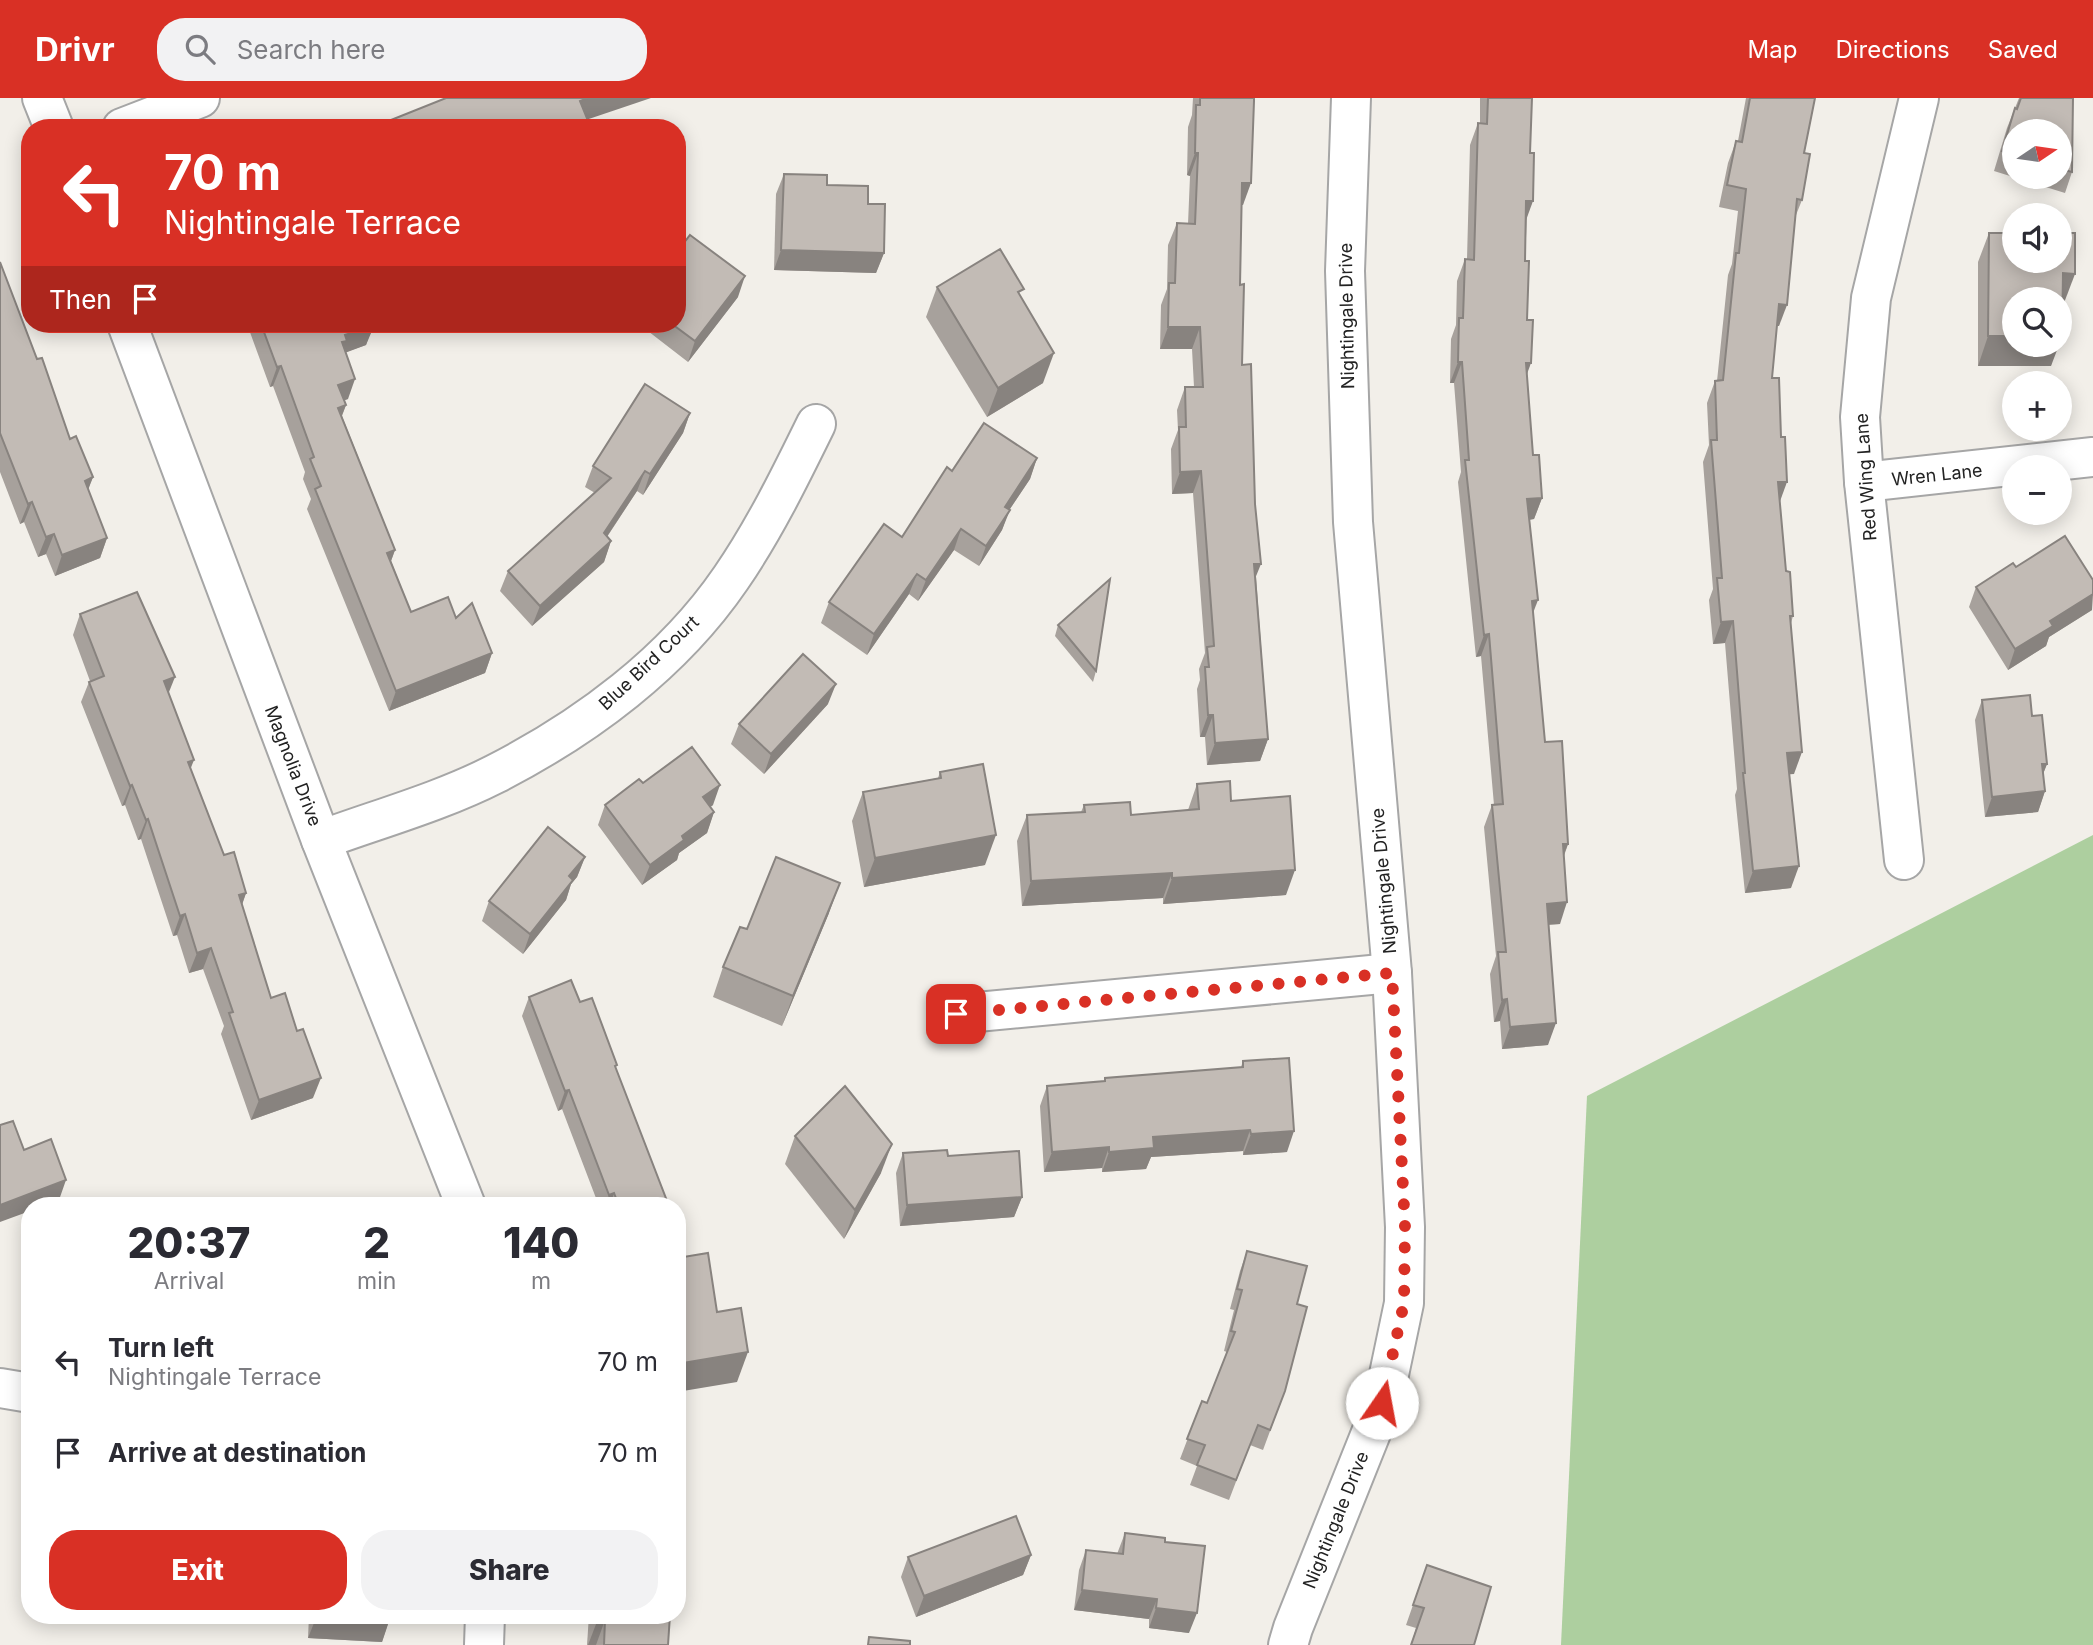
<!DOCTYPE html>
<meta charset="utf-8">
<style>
:root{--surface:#fff;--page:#f2f2f3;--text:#2b2b33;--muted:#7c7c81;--accent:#d93025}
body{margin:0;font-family:Inter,sans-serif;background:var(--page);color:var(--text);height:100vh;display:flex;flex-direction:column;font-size:26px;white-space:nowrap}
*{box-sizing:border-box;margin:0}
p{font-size:23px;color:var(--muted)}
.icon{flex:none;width:38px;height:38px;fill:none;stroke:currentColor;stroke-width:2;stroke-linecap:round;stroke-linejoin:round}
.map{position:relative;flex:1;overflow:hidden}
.side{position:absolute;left:21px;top:1099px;width:665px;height:427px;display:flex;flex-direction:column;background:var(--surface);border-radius:28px;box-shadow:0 4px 18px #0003}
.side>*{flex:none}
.guide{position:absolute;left:21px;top:21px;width:665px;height:214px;border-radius:28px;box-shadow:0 4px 18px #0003;background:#d93025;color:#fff;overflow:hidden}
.needle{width:46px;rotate:77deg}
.buttons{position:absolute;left:2002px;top:21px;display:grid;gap:14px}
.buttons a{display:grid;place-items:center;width:70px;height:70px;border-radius:50%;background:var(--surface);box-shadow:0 4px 18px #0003;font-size:35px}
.pin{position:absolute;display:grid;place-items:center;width:60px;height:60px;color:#fff;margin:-30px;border-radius:14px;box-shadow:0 4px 10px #0006}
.me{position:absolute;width:77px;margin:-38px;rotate:12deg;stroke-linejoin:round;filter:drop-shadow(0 0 5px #0008)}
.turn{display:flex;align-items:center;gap:24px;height:147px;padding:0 28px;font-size:32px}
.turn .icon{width:91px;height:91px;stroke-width:2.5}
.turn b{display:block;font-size:49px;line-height:60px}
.then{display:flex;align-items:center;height:66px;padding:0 28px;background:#0003;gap:14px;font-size:26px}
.eta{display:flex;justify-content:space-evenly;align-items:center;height:119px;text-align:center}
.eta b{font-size:42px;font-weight:800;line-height:49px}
.action{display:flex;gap:14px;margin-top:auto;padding:14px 28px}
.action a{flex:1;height:80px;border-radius:28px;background:var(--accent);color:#fff;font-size:28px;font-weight:800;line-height:80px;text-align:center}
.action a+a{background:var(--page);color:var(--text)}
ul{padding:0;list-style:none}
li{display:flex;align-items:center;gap:21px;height:91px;padding:0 28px}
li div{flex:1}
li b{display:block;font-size:26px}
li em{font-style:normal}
header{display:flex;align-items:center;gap:42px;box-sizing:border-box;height:98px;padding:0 35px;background:var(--accent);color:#fff}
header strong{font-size:33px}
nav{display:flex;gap:38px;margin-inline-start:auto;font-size:24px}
.search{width:490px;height:63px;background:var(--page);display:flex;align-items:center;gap:18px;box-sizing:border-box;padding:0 24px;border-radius:28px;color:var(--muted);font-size:26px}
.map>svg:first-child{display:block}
.forest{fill:#adcf9f}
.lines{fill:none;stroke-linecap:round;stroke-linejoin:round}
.street-casing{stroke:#a6a6a6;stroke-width:42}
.street{stroke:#fff;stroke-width:38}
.wall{fill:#a7a19c;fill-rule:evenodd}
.shaded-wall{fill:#88837f}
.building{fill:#c2bbb5;stroke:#88837f;stroke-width:2}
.route{stroke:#d93025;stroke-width:12;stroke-dasharray:0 21.6}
.labels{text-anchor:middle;stroke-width:7;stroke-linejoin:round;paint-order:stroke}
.street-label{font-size:18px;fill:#222;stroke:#fff}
</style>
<header>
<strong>Drivr</strong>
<div class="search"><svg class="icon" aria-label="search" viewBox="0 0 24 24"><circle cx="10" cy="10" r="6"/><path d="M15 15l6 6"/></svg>Search here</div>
<nav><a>Map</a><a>Directions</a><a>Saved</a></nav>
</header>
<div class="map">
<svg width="2093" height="1547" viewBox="0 0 2093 1547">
<rect width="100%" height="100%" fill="#f2efe9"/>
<!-- forest -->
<polygon class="forest" points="2093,737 2093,1547 1561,1547 1587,998"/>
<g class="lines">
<defs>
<g id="street">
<polyline points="42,0 54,30"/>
<polyline points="122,30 200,0"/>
<polyline points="127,226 321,742 466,1108"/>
<polyline points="1864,384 2093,359"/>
<path d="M321 742C378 721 440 704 495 676 585 630 673 565 731 480 764 432 790 379 816 326"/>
<polyline points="1904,762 1864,384 1860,319 1871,200 1919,0"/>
<polyline points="956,916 1392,875"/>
<polyline points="0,1290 30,1295"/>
<polyline points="484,1547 485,1517"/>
<polyline points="1288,1547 1293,1530 1383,1305 1404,1205 1405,1129 1392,875 1353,424 1345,173 1351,0"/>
</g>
</defs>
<!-- street casing -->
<use href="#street" class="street-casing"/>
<!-- street -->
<use href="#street" class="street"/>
</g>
<!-- wall -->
<g class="wall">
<polygon points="1193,0 1254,0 1243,107 1242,107 1240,187 1242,267 1256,479 1268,641 1260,663 1207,667 1205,639 1200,639 1197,591 1200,582 1199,571 1205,555 1193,395 1172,396 1171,351 1178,332 1177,312 1185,289 1194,289 1192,251 1160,251 1161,207 1167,191 1168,147 1177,125 1188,126 1190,78 1187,77 1188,29 1192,17"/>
<polygon points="1480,0 1532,0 1525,163 1527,277 1533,357 1542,400 1534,421 1530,422 1533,515 1545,644 1568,746 1564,758 1560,826 1548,827 1548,947 1502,951 1500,923 1494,924 1490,876 1496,858 1484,729 1492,707 1494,707 1481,558 1476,559 1458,384 1461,374 1454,285 1450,285 1451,241 1456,227 1457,183 1465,161 1467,161 1470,47 1478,25 1480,25"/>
<polygon points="1746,0 1815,0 1804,55 1802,102 1796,117 1779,228 1777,228 1772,280 1780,404 1786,473 1793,518 1791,525 1794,676 1789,676 1791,790 1745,795 1735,697 1737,691 1725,545 1713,546 1709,502 1713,491 1703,364 1709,347 1707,305 1715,283 1717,283 1728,177 1732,166 1738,113 1719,109 1728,65 1736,43 1738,43"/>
<path d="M2019 0H2073L2072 74 2065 95 1994 73 2007 30ZM2014 33H2060V79H2014Z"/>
<polygon points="784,76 827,87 868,106 884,155 876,175 774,172 776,96"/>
<polygon points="1989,135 2064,205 2062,205 2062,239 2060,244 2060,201 2051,268 1978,268 1978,164"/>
<polygon points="0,164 37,261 70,341 93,379 88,391 107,440 100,460 55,478 46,456 38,459 24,424 20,426 0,374"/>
<polygon points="937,189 1021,199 1043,285 987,319 926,219"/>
<polygon points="738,199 688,264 644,230 646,226 677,226"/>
<polygon points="247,226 373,226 366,247 346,254 348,301 344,302 346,307 342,318 395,452 391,463 411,514 456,520 492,555 485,575 389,613 307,411 311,401 303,381 305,374 273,288 270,289"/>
<polygon points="690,315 683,335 643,397 637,393 607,439 611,443 604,464 532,528 500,493 508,473 595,395 585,389 593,368"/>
<polygon points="1037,360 1030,381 1009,412 1002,432 979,468 954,452 918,503 909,496 867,557 821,525 829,504 902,439 952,373"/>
<polygon points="2016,469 2092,512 2049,539 2046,548 2008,572 1969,509 1976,489"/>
<polygon points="80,516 169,596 190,671 224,757 246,795 242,807 271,900 313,1000 251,1022 221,936 224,928 203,871 189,875 177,837 173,838 141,741 138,742 125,707 122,708 81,604 89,584 90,583 73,537"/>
<polygon points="1058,527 1096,573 1093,584 1055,538"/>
<polygon points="1982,602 2032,618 2047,666 2043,676 2045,693 2038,714 1985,719 1975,622"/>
<polygon points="828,606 764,676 731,646 739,626"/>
<polygon points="940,674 985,767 864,789 852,723 863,694 938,680"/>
<polygon points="643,685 713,707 710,709 714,714 707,735 679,755 677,762 642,787 598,727 605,707"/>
<polygon points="1197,686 1231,703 1286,797 1163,806 1163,800 1022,808 1017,743 1027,717 1081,714 1084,707 1131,717 1188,712"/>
<polygon points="585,759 577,779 571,786 566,802 523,856 482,823 489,803"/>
<polygon points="829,815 782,928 713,899 723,869 747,831"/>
<polygon points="529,899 580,904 616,972 667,1103 665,1108 599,1108 562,1011 558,1013 522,918"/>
<polygon points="1243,963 1287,1054 1243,1057 1243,1053 1151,1059 1146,1071 1102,1074 1102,1070 1044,1074 1040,1008 1047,988 1103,984 1105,980 1241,969"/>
<polygon points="795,1038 881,1075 844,1141 785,1066"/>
<polygon points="903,1055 948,1058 1022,1099 1014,1119 900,1128 896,1075"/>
<polygon points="1247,1153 1297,1206 1285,1293 1263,1352 1250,1347 1229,1402 1190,1387 1197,1368 1180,1361 1202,1303 1207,1305 1227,1254 1224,1253 1234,1212 1230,1211 1240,1173"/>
<polygon points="1125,1435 1165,1444 1189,1535 1149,1530 1149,1521 1074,1512 1079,1472 1086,1452 1117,1456"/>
<polygon points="1031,1457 1023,1477 916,1519 901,1479 908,1459"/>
<polygon points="1427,1467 1474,1547 1411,1547 1416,1530 1406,1527"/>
<polygon points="309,1517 390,1517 389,1523 382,1544 308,1540"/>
<polygon points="589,1517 670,1517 668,1547 587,1547"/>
</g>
<!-- shaded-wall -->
<g class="shaded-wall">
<polygon points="588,0 651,0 571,27 580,3"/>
<polygon points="1195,55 1198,55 1190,78 1187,77"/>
<polygon points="1242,85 1251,85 1243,107 1234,107"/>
<polygon points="1526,103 1533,103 1525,125"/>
<polygon points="781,152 884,155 876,175 774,172"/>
<polygon points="2063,175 2075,176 2064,205 2060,205"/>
<polygon points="745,178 738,199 688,264 695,243"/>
<polygon points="1779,206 1787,207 1779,228 1771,228"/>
<polygon points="374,228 366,247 342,256 335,264 345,237"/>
<polygon points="1168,229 1200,229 1192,251 1160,251"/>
<polygon points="1988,238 2014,238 2014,247 2059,247 2051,268 1978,268"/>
<polygon points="1054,255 1043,285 987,319 998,290"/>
<polygon points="1458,264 1462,264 1454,285 1450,285"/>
<polygon points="1526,265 1531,265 1523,287"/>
<polygon points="281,268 273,288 270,289 277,269"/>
<polygon points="355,281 348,301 331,307 338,287"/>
<polygon points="346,307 338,327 338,310"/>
<polygon points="690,315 683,335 643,397 650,376"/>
<polygon points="1037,360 1030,381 998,429 1005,409"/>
<polygon points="645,373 637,393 596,455 604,435"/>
<polygon points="1201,373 1193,395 1172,396 1180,374"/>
<polygon points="93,379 85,400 85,383"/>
<polygon points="1778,384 1787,384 1779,406"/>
<polygon points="1542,400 1534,421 1520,422 1527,401"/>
<polygon points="32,404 24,424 20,426 28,406"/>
<polygon points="1010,412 1002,432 979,468 986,448"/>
<polygon points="961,431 954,452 918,503 926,482"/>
<polygon points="54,436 46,456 38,459 46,439"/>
<polygon points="107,440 100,460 55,478 62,457"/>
<polygon points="611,443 604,464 532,528 540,508"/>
<polygon points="395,452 388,471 387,455"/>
<polygon points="1254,466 1261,466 1252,488"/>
<polygon points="917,476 909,496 867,557 874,536"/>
<polygon points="2093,496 2092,512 2049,539 2046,548 2008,572 2015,551 2050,523"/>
<polygon points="1538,502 1530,523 1532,503"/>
<polygon points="1733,523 1725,545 1713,546 1721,524"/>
<polygon points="1489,536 1481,558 1476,559 1484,537"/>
<polygon points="492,555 485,575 389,613 396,593"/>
<polygon points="175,579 167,599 164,583"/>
<polygon points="836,586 828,606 764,676 771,656"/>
<polygon points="1208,617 1213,617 1205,639 1200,639"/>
<polygon points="1268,641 1260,663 1207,667 1215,645"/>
<polygon points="1802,654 1794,676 1779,677 1787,655"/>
<polygon points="194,662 186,682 188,664"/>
<polygon points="2042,666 2047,666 2039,686"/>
<polygon points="132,687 125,707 122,708 130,688"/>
<polygon points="720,687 713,707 696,720 703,699"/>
<polygon points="2045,693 2038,714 1985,719 1992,699"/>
<polygon points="714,714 707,735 679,755 677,762 642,787 650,767 682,738"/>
<polygon points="148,721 141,741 138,742 146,722"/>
<polygon points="996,737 985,767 864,789 875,760"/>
<polygon points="1563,746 1568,746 1560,767"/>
<polygon points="585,759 577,779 571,786 566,802 523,856 530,836 569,778"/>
<polygon points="1799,768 1791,790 1745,795 1753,773"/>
<polygon points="1295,772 1286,797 1163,806 1172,780"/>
<polygon points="1172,775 1163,800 1022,808 1031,783"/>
<polygon points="840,785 829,815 782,928 793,898"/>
<polygon points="246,795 239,815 239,797"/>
<polygon points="1567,804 1560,826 1539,827 1547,806"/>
<polygon points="185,816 177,837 173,838 180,818"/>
<polygon points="211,850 203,871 189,875 197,855"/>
<polygon points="1507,901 1500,923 1494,924 1502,902"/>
<polygon points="1556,925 1548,947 1502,951 1510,929"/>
<polygon points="321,980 313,1000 251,1022 259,1002"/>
<polygon points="569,992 562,1011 558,1013 565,993"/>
<polygon points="1250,1032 1243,1053 1151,1059 1146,1071 1102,1074 1109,1054 1153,1039"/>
<polygon points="1294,1033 1287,1054 1243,1057 1251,1036"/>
<polygon points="892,1046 881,1075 844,1141 855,1112"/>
<polygon points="1109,1049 1102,1070 1044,1074 1052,1054"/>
<polygon points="66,1082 59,1102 43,1108 30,1108 30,1113 0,1124 0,1107"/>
<polygon points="614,1095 610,1108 605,1108 609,1097"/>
<polygon points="1022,1099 1014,1119 900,1128 907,1107"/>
<polygon points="667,1103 665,1108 654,1108"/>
<polygon points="748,1254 737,1284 677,1294 677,1266"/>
<polygon points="1031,1457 1023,1477 916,1519 924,1498"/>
<polygon points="1082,1492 1157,1501 1149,1521 1074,1512"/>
<polygon points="1156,1510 1197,1515 1189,1535 1149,1530"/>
<polygon points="316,1520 389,1523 382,1544 308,1540"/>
<polygon points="598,1521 605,1522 596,1547 588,1547"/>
</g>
<!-- building -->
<g class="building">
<polygon points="446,0 588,0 580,3 591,30 548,30 548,28 544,30 371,30"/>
<polygon points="1200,0 1254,0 1254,3 1251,85 1242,85 1240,187 1244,186 1242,267 1251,266 1255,406 1261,466 1254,466 1268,641 1215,645 1213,617 1208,617 1205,569 1209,569 1207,549 1214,548 1201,373 1180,374 1179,329 1186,329 1185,289 1203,289 1200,229 1168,229 1169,185 1175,185 1177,125 1195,126 1198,55 1195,55 1196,7 1200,7"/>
<polygon points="1488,0 1532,0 1530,55 1534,55 1533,103 1526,103 1525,163 1529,163 1527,222 1533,222 1531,265 1526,265 1533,357 1539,357 1542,400 1527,401 1538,502 1532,503 1545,644 1562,643 1568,746 1563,746 1567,804 1547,806 1556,925 1510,929 1507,901 1502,902 1498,854 1506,854 1492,707 1503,706 1489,536 1484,537 1465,362 1469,362 1462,264 1458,264 1459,220 1463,220 1465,161 1474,162 1478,25 1487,26"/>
<polygon points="1750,0 1815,0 1804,55 1810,56 1802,102 1797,101 1787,207 1779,206 1772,280 1779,280 1781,339 1785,339 1787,384 1778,384 1786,473 1790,474 1793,518 1790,518 1802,654 1787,655 1799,768 1753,773 1743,675 1745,675 1733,523 1721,524 1717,480 1722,480 1711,342 1717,342 1715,283 1723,282 1736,155 1739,155 1746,91 1727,87 1736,43 1742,44"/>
<polygon points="2021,0 2073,0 2072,74 2060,71 2060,33 2014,33 2014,57 2002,53 2015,10 2017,11"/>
<polygon points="784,76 827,77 827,87 868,88 868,106 885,106 884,155 781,152"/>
<polygon points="1989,135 2014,135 2014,163 2060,163 2060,135 2075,135 2075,176 2063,175 2062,239 2060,239 2060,201 2014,201 2014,238 1988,238"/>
<polygon points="690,137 745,178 695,243 672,226 677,226 677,154"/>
<polygon points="1000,151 1024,191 1018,194 1054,255 998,290 937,189"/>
<polygon points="0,164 37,261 42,260 70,341 76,338 93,379 85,383 107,440 62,457 54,436 46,439 32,404 28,406 0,335"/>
<polygon points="261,226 373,226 374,228 345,237 347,243 342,244 355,281 338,287 346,307 338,310 395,452 387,455 411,514 448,499 456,520 472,505 492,555 396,593 315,391 321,388 310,361 314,359 281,268 277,269"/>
<polygon points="645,286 690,315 650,376 645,373 604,435 611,443 540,508 508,473 611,380 593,368"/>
<polygon points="984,325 1037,360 1005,409 1010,412 986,448 961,431 926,482 917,476 874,536 829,504 884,426 902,439 947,369 952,373"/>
<polygon points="2065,438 2093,482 2093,496 2050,523 2053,528 2015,551 1976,489 2013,465 2016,469"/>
<polygon points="1110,481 1096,573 1058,527"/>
<polygon points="137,494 175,579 164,583 194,662 188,664 224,757 234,754 246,795 239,797 271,900 285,895 297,933 303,931 321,980 259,1002 229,915 233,914 211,850 197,855 185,816 180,818 148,721 146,722 132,687 130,688 89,584 104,578 80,516"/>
<polygon points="803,556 836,586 771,656 739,626"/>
<polygon points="2030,597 2032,618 2042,617 2047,666 2042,666 2045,693 1992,699 1982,602"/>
<polygon points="692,649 720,687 703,699 714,714 682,738 684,742 650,767 605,707 639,681 643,685"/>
<polygon points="983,666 996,737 875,760 863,694 941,680 940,674"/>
<polygon points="1230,683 1231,703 1290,698 1295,772 1172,780 1172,775 1031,783 1027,717 1085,714 1084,707 1130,704 1131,717 1199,711 1197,686"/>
<polygon points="548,729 585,759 569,778 573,782 530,836 489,803"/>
<polygon points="776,759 840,785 793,898 723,869 740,829 747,831"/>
<polygon points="571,882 580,904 592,900 617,967 615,968 667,1103 654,1108 619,1108 614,1095 609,1097 569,992 565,993 529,899"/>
<polygon points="1289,960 1294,1033 1251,1036 1250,1032 1153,1039 1154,1050 1109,1054 1109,1049 1052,1054 1047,988 1105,983 1105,980 1243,969 1243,963"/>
<polygon points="845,988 892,1046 855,1112 795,1038"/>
<polygon points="13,1023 24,1052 51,1041 66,1082 0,1107 0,1027"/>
<polygon points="947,1052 948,1058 1019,1053 1022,1099 907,1107 903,1055"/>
<polygon points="1247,1153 1307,1168 1297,1206 1307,1209 1285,1293 1270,1332 1258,1327 1236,1382 1197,1367 1205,1347 1187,1341 1202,1303 1207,1305 1235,1234 1231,1233 1242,1192 1237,1191"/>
<polygon points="708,1155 717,1214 741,1210 748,1254 677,1266 677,1160"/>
<polygon points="1016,1418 1031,1457 924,1498 908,1459"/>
<polygon points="1125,1435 1165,1440 1165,1444 1205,1448 1197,1515 1156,1510 1157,1501 1082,1492 1086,1452 1123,1456"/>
<polygon points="1427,1467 1491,1489 1474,1547 1411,1547 1424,1510 1413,1507"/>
<polygon points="316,1517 390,1517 389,1523 316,1520"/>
<polygon points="598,1517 670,1517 668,1547 604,1547 605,1522 598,1521"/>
<polygon points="869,1539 910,1543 910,1547 868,1547"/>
</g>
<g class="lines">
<!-- route -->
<polyline class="route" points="956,916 1392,875 1405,1129 1404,1205 1382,1305"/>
</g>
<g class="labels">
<!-- street labels -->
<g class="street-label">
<text transform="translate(1347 218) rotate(-91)" y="6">Nightingale Drive</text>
<text transform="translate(1937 377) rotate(-6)" y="6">Wren Lane</text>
<text transform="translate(1866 379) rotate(-94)" y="6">Red Wing Lane</text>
<text transform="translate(649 565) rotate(-43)" y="6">Blue Bird Court</text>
<text transform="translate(293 668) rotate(69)" y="6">Magnolia Drive</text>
<text transform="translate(1384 783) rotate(-95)" y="6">Nightingale Drive</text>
<text transform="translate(1336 1422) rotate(-68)" y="6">Nightingale Drive</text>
</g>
</g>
</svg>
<div class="buttons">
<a><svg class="needle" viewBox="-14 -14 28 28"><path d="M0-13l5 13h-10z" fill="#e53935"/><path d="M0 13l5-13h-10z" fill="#7c7c81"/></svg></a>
<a><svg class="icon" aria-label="sound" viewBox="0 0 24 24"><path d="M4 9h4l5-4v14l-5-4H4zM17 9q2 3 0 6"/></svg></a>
<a><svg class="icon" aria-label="search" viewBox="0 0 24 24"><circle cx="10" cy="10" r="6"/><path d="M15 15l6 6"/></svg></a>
<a>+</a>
<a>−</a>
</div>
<div class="pin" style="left:956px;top:916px;background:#d93025"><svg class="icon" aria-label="arrive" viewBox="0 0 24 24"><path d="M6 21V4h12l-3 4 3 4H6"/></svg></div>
<svg class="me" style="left:1382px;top:1305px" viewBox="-20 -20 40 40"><circle r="19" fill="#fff"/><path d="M0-13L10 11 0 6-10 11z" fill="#d93025"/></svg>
<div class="guide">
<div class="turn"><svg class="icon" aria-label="left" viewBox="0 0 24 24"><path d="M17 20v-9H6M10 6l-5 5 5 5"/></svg><div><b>70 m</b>Nightingale Terrace</div></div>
<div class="then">Then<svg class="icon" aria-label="arrive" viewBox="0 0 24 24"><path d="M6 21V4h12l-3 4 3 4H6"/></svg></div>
</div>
<section class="side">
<div class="eta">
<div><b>20:37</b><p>Arrival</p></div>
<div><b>2</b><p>min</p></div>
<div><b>140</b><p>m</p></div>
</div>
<ul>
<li><svg class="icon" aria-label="left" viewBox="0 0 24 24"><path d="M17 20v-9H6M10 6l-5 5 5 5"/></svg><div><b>Turn left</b><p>Nightingale Terrace</p></div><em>70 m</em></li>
<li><svg class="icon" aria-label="arrive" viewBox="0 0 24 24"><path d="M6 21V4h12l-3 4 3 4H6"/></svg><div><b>Arrive at destination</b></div><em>70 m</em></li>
</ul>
<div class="action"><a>Exit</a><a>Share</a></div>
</section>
</div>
